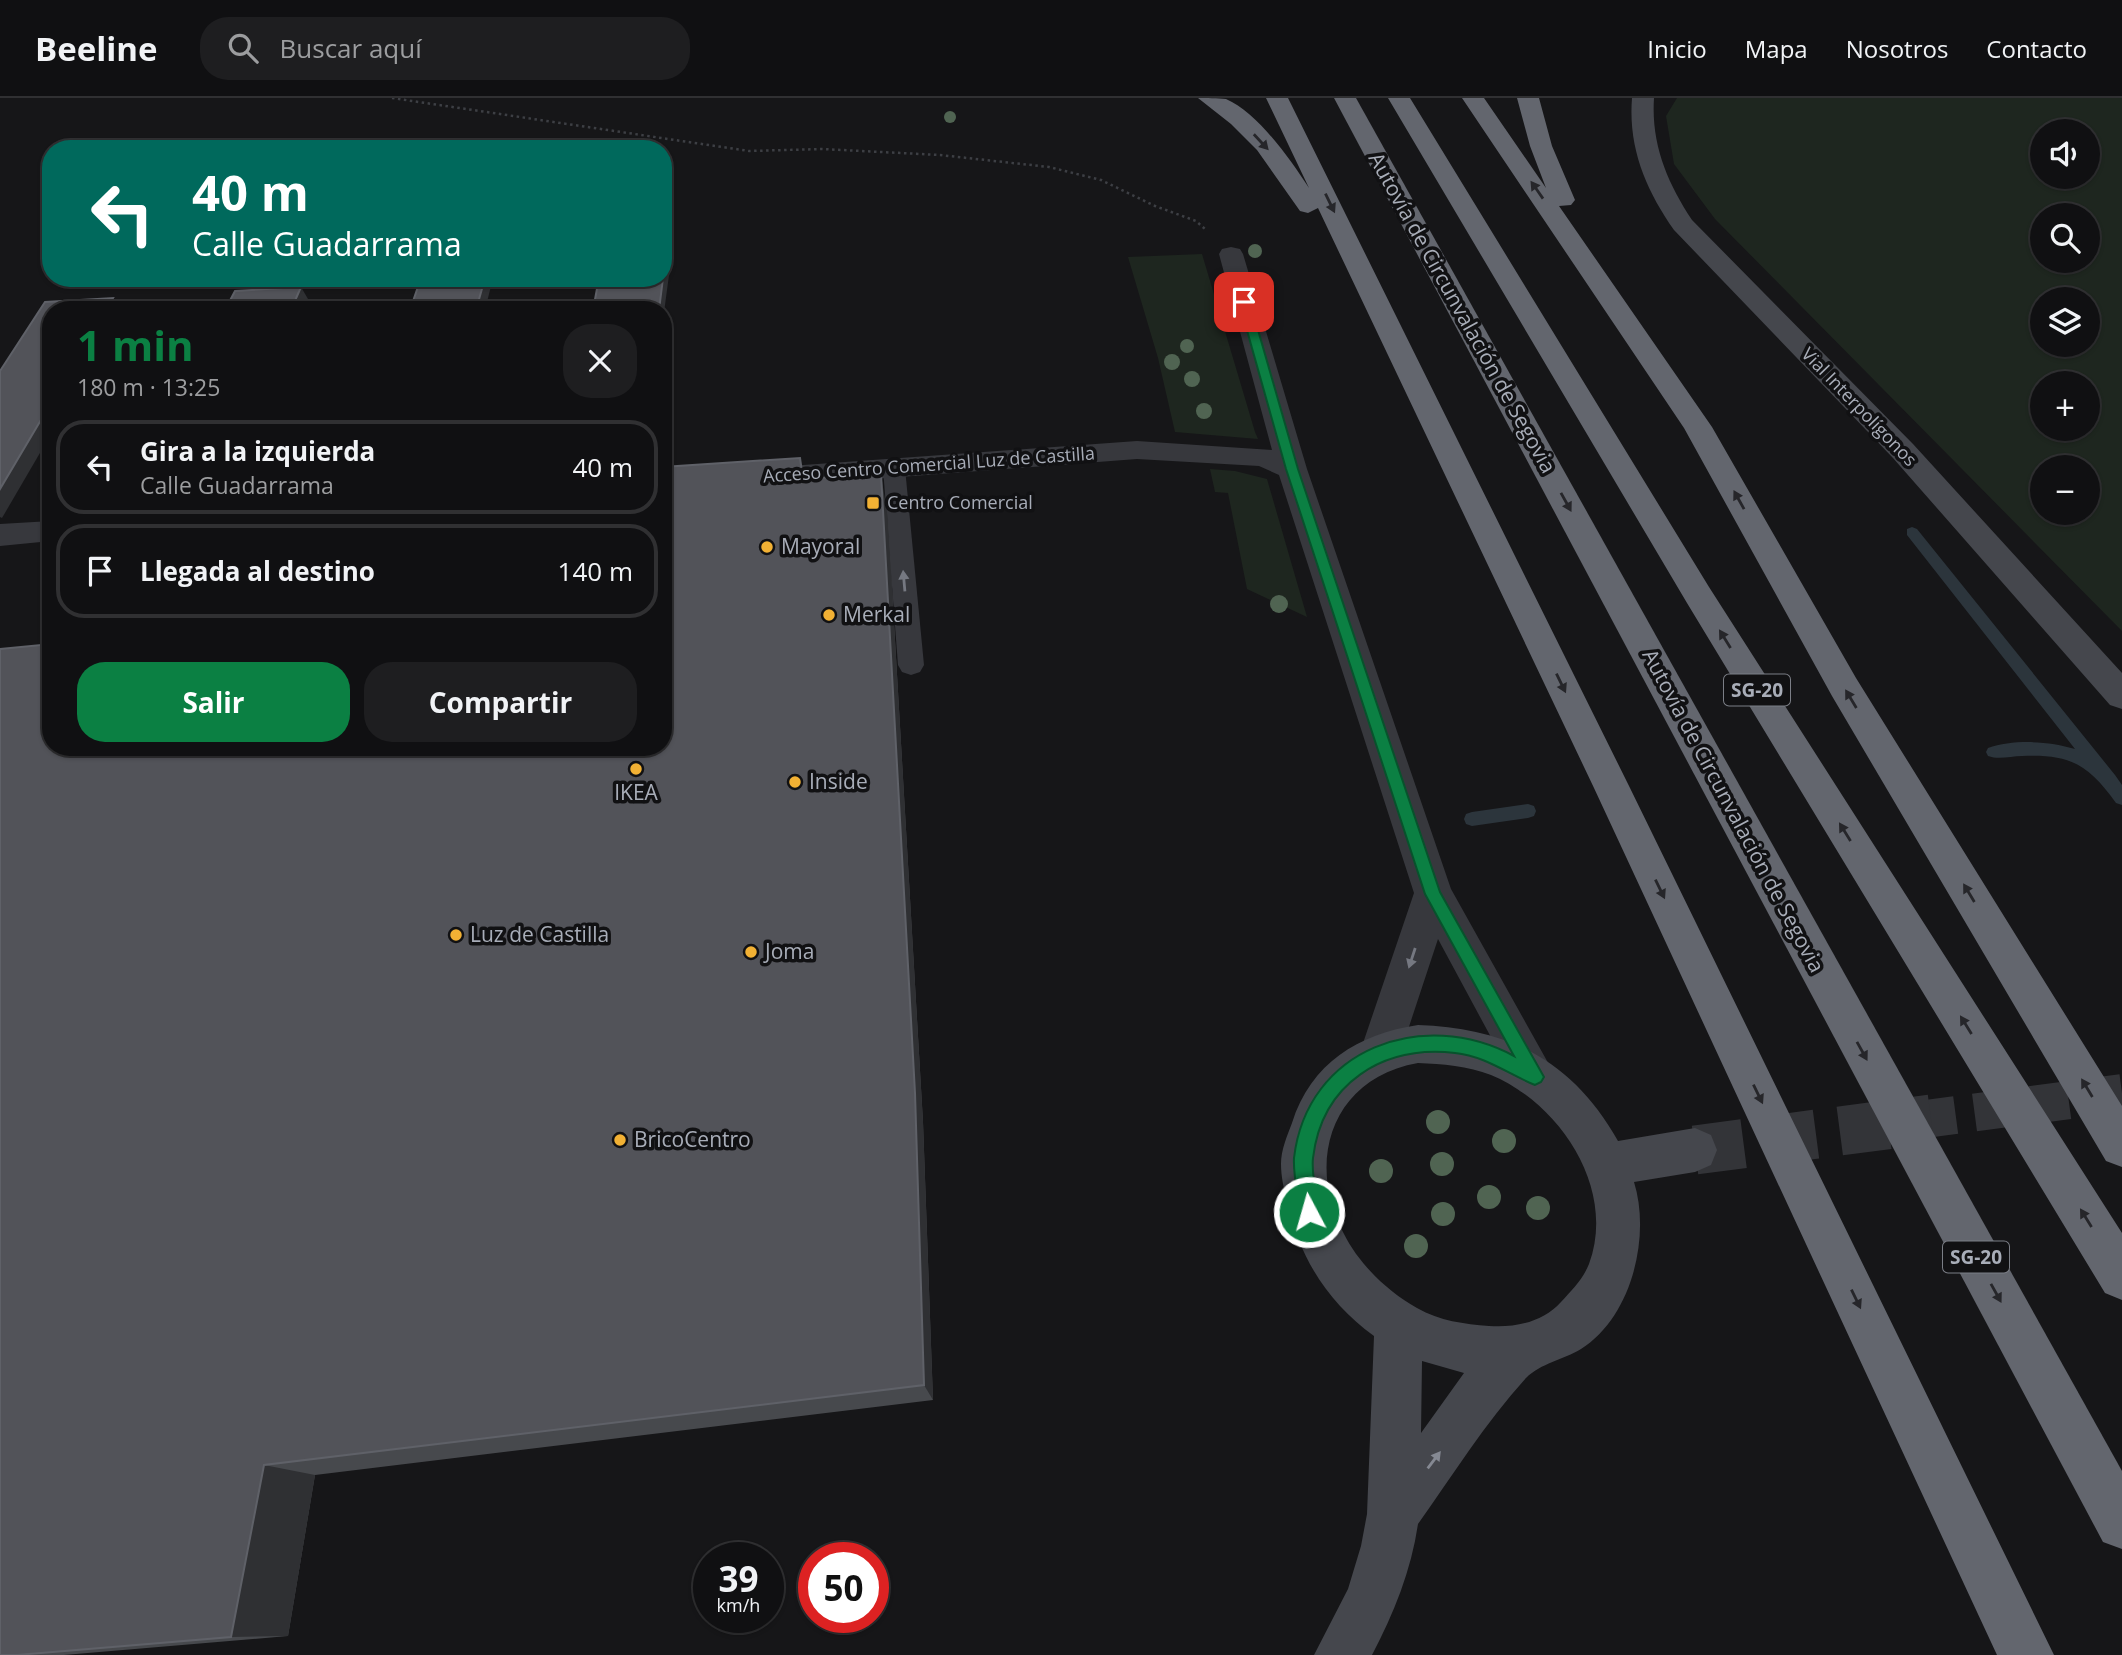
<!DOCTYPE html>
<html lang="es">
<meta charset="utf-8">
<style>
:root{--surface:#101012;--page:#1e1e20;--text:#f1f3f6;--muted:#9c9d9f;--line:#303032;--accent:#0b8043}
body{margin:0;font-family:"Open Sans",sans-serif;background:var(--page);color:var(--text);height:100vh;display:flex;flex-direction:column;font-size:26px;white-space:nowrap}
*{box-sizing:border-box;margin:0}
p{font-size:23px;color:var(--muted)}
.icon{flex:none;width:38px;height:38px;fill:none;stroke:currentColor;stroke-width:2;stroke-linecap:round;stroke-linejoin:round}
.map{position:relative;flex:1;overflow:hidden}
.details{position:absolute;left:42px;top:203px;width:630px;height:455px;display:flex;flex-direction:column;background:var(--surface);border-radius:28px;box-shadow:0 2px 5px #0004,0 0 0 2px var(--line)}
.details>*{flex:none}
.banner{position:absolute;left:42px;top:42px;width:630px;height:147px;border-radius:28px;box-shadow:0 2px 5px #0004,0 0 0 2px var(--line);background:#00695c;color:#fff;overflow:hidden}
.controls{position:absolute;left:2030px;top:21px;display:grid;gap:14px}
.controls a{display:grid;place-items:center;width:70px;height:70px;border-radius:50%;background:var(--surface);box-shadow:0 2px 5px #0004,0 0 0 2px var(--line);font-size:35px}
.speed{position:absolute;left:693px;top:1444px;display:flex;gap:14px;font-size:35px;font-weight:700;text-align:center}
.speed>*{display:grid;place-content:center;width:91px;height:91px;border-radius:50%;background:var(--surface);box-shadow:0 2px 5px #0004,0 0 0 2px var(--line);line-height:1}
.speed small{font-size:18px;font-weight:400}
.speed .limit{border:10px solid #d22;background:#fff;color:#111}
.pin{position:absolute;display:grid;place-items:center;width:60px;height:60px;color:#fff;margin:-30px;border-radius:14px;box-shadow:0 4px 10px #0006}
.me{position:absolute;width:77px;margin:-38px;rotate:354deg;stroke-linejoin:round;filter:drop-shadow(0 0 5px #0008)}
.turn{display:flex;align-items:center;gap:24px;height:147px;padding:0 35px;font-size:32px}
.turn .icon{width:91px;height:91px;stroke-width:2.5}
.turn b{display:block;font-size:49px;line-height:60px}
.round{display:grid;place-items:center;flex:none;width:74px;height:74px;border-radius:28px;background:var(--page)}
.overview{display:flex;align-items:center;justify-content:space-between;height:119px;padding:0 35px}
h1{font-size:42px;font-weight:700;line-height:52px;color:var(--accent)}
.primary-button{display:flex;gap:14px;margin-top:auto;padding:14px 35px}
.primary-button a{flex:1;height:80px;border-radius:28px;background:var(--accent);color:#fff;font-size:28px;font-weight:700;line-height:80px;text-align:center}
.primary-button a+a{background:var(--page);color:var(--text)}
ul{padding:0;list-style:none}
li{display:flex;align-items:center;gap:21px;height:94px;margin:0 14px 10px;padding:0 21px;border:4px solid var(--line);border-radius:28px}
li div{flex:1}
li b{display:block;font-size:26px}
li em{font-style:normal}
header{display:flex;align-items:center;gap:42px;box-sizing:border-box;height:98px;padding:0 35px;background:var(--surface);border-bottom:2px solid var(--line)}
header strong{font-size:33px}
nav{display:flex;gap:38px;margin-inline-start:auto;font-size:24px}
.search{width:490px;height:63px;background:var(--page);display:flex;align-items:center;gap:18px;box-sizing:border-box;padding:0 24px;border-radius:28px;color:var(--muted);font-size:26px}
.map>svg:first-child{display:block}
.green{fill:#1e261f;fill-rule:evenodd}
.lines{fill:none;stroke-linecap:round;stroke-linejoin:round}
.stream{fill:#2c353c;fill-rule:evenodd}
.secondary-tunnel-far1{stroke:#333438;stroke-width:38;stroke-dasharray:38 19;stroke-linecap:butt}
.secondary-tunnel{stroke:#333438;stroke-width:49;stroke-dasharray:49 24;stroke-linecap:butt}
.path{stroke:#3d3f44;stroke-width:2.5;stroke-dasharray:2.5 3.5;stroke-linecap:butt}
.lane{fill:#37383d;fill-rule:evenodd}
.street{fill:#37383d;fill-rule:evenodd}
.secondary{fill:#45474d;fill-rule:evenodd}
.highway{fill:#63666e;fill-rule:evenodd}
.tree{fill:#506452}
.wall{fill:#47494d}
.shaded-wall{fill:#2f3033}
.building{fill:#525359;stroke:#5f6168;stroke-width:2}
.oneway{fill:#26262a}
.oneway2{fill:#757881}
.oneway3{fill:#858993}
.route{fill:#0b8043;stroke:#07532c;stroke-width:2}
.poi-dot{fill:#f2b134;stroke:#111113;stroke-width:2.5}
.labels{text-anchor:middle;stroke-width:7;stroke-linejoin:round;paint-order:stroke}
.far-street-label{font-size:18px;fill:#a8adb8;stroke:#111113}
.far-poi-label{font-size:18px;fill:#a8adb8;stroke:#111113;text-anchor:start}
.shield{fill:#111113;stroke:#7b7e86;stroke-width:2}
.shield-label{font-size:19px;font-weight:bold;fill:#a8adb8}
.street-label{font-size:21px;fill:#a8adb8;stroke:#111113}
.poi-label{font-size:21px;fill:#a8adb8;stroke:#111113;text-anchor:start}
</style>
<header>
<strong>Beeline</strong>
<div class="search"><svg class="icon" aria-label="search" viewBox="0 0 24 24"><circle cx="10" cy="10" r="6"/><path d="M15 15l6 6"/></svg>Buscar aquí</div>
<nav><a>Inicio</a><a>Mapa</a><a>Nosotros</a><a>Contacto</a></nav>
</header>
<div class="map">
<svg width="2122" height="1557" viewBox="0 0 2122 1557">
<rect width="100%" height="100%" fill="#161618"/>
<!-- green -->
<g class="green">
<path d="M1677 0H2122V533L1715 121 1674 66 1666 18ZM2042 33H2088V79H2042ZM2042 117H2088V163H2042ZM2042 201H2088V247H2042ZM2042 285H2088V331H2042ZM2042 369H2088V415H2042Z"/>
<polygon points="1202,156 1255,334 1258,341 1175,334 1158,260 1128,159"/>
<polygon points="1210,371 1235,373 1267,381 1307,519 1247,491 1228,395 1215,394"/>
</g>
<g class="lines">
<!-- stream -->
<g class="stream">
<path d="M1912 429 1917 431 2115 677 2122 687V707L2116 705C2088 666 2070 656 2022 658 2011 658 1999 662 1988 658L1986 654 1988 650C2014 641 2049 643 2075 651L1907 437V431Z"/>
<polygon points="1528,706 1534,708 1536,713 1534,718 1528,720 1472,728 1466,726 1464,721 1466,716 1472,714"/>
</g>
<!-- secondary-tunnel-far1 -->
<polyline class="secondary-tunnel-far1" points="1918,1022 2122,995"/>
<!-- secondary-tunnel -->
<polyline class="secondary-tunnel" points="1695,1052 1931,1021"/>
<!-- path -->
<polyline class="path" points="392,0 749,53 822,51 940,57 1049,69 1101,82 1155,108 1196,123 1205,131"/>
<!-- lane -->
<polygon class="lane" points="894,363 902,365 905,370 924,567 920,574 911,577 902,574 898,567 883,370 886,365"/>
<!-- street -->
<g class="street">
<polygon points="1231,149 1240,151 1243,156 1307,371 1451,791 1556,979 1550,993 1535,999 1520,993 1438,841 1396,968 1381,974 1366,968 1360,954 1414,795 1279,377 1259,368 1137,361 663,397 663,377 1137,343 1272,352 1219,156 1222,151"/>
<polygon points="51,423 51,443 0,448 0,426"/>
</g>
<!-- secondary -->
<g class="secondary">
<path d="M1632 0H1654C1651 46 1667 84 1692 122L1913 346 2122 575V611L2110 607 1893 360 1674 132C1646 92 1628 50 1632 0Z"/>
<path d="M1418 927C1509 930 1573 963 1618 1043L1695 1030 1711 1037 1717 1052 1711 1067 1695 1074 1634 1084C1651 1138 1632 1219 1581 1251 1563 1262 1541 1265 1526 1280 1485 1325 1453 1377 1418 1426 1411 1473 1394 1515 1372 1557H1314L1348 1491 1361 1448 1367 1416 1374 1238C1328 1205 1299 1159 1287 1103 1284 1091 1281 1079 1281 1066 1281 1052 1287 1038 1292 1025 1311 965 1358 936 1418 927ZM1418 965C1442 966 1468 968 1491 977 1559 1005 1617 1090 1589 1166 1583 1181 1572 1192 1561 1204 1543 1224 1515 1230 1489 1228 1464 1226 1440 1223 1417 1210 1388 1194 1359 1166 1344 1136 1305 1063 1332 980 1418 965ZM1422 1263 1464 1275 1421 1335Z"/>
</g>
<!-- highway -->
<g class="highway">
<path d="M1198 0C1206 0 1218 0 1226 1 1258 15 1290 61 1309 90L1266 0H1288L1630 690 2054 1557H1997L1594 690 1318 110 1308 115 1300 113 1257 52 1231 26Z"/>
<polygon points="1334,0 1356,0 2122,1373 2122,1451 2103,1444"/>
<polygon points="1388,0 1410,0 1709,489 2122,1135 2122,1202 2105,1195 1687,505"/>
<polygon points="1462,0 1484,0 1546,90 1530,48 1517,0 1539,0 1552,48 1575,102 1571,107 1559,108 1712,329 1856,580 2122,1008 2122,1069 2106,1063 1832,598 1684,330"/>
</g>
</g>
<!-- trees -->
<g class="tree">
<circle cx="950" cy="19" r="6"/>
<circle cx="1255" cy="153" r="7"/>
<circle cx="1187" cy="248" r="7"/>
<circle cx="1172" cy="264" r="8"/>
<circle cx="1192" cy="281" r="8"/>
<circle cx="1204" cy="313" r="8"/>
<circle cx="1279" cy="506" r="9"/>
<circle cx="1438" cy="1024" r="12"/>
<circle cx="1504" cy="1043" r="12"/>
<circle cx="1442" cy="1066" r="12"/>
<circle cx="1381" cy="1073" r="12"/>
<circle cx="1489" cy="1099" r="12"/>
<circle cx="1538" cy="1110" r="12"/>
<circle cx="1443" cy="1116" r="12"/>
<circle cx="1416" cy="1148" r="12"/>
</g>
<!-- wall -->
<polygon class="wall" points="804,381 888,421 923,1024 933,1302 315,1377 288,1538 64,1557 0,1557 51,649"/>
<!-- shaded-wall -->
<g class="shaded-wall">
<polygon points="665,164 669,177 663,222 663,212 659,212"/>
<polygon points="485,180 488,180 491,188 485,212 476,212"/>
<polygon points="301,189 308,201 304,212 291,212"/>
<polygon points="113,200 122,212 106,212"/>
<polygon points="51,305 51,336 2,420 0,419 0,391"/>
<polygon points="881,376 888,421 923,1024 933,1302 924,1287"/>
<polygon points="264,1367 315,1377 288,1538 231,1539"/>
</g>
<!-- building -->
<g class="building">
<polygon points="663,164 665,164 659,212 593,212 599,180 663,180"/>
<polygon points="421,180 485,180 476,212 410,212"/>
<polygon points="301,189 291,212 225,212 235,193"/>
<polygon points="113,200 106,212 51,212 51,305 0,391 0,273 45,204"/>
<polygon points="800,360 803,381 881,376 915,995 924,1287 264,1367 231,1539 17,1557 0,1557 0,551 51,546 51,649 663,649 663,369"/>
</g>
<!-- one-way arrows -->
<defs><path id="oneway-solid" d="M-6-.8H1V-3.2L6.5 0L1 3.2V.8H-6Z" transform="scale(1.75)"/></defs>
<g class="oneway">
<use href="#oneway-solid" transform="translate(1261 44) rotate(47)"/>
<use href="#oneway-solid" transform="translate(1537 92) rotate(-125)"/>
<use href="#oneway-solid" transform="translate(1330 105) rotate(64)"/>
<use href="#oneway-solid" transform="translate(1739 402) rotate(-119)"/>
<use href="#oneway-solid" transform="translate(1566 404) rotate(61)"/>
<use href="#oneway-solid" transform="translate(1725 541) rotate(-122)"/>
<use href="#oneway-solid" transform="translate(1561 585) rotate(64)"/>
<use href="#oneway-solid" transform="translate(1851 601) rotate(-121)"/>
<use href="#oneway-solid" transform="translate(1845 734) rotate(-122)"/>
<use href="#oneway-solid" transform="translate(1660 791) rotate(64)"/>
<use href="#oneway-solid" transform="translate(1969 795) rotate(-121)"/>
<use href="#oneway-solid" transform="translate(1966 927) rotate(-122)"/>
<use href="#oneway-solid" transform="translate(1862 953) rotate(61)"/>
<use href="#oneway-solid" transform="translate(2087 990) rotate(-121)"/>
<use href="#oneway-solid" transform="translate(1758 996) rotate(64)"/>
<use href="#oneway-solid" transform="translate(2086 1120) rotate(-122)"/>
<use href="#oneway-solid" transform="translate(1996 1195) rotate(61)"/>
<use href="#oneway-solid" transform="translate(1856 1201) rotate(64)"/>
</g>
<g class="oneway2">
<use href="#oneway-solid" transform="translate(904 483) rotate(-95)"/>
<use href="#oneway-solid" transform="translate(1412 860) rotate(108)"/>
</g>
<use class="oneway3" href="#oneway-solid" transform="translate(1434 1362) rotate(-53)"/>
<!-- route -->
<path class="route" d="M1240 201 1250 204 1298 371 1440 794 1544 979 1541 984 1535 987C1508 976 1485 958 1455 955 1383 947 1322 985 1313 1060 1311 1077 1317 1097 1319 1114L1316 1120 1309 1123 1302 1120 1300 1114C1298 1097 1293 1077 1294 1060 1307 950 1423 909 1514 958L1425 796 1286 371 1239 204Z"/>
<!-- markers -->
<g class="poi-dot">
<rect x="866" y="398" width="14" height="14" rx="3.5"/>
<circle cx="767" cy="449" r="7"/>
<circle cx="829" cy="517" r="7"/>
<circle cx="636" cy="671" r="7"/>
<circle cx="795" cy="684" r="7"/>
<circle cx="456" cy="837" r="7"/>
<circle cx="751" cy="854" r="7"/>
<circle cx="620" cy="1042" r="7"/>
</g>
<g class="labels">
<!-- far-street labels -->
<g class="far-street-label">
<text transform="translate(1859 309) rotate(46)" y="6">Vial Interpolígonos</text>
<text transform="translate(929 367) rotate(-4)" y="6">Acceso Centro Comercial Luz de Castilla</text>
</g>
<!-- far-poi labels -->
<g class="far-poi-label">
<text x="887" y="411">Centro Comercial</text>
</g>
<!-- shield labels -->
<g class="shield">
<rect x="1724" y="576.5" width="66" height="31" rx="5"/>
<rect x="1943" y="1143.5" width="66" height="31" rx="5"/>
</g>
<g class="shield-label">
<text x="1757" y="599">SG-20</text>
<text x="1976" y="1166">SG-20</text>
</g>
<!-- street labels -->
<g class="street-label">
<text transform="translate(1462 215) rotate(61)" y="7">Autovía de Circunvalación de Segovia</text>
<text transform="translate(1733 713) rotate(62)" y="7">Autovía de Circunvalación de Segovia</text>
</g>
<!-- poi labels -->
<g class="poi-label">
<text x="781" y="456">Mayoral</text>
<text x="843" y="524">Merkal</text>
<text x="809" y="691">Inside</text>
<text x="636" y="702" text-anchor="middle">IKEA</text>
<text x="470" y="844">Luz de Castilla</text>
<text x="765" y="861">Joma</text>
<text x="634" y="1049">BricoCentro</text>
</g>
</g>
</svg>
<div class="controls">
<a><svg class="icon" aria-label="sound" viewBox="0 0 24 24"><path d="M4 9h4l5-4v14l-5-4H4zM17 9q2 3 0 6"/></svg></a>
<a><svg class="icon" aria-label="search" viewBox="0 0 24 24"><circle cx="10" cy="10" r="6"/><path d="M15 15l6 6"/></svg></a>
<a><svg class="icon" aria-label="layers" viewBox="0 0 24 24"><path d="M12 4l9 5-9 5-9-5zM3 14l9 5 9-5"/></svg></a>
<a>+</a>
<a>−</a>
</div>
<div class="speed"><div>39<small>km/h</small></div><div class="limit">50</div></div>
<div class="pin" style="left:1244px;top:204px;background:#d93025"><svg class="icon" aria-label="arrive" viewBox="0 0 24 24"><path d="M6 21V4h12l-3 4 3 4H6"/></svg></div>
<svg class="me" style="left:1309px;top:1114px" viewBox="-20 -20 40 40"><circle r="17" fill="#0b8043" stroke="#fff" stroke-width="3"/><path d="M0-11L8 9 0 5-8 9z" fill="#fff"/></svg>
<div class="banner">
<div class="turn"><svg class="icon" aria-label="left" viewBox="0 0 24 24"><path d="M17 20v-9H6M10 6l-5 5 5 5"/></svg><div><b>40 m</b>Calle Guadarrama</div></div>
</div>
<section class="details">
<div class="overview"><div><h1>1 min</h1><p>180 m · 13:25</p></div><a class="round"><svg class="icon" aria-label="close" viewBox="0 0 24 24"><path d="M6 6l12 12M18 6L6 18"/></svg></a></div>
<ul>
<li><svg class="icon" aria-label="left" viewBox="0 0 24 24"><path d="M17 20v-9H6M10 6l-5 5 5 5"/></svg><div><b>Gira a la izquierda</b><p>Calle Guadarrama</p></div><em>40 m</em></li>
<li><svg class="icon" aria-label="arrive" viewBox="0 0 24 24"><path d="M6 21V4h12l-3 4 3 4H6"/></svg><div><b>Llegada al destino</b></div><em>140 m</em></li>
</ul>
<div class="primary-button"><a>Salir</a><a>Compartir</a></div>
</section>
</div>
